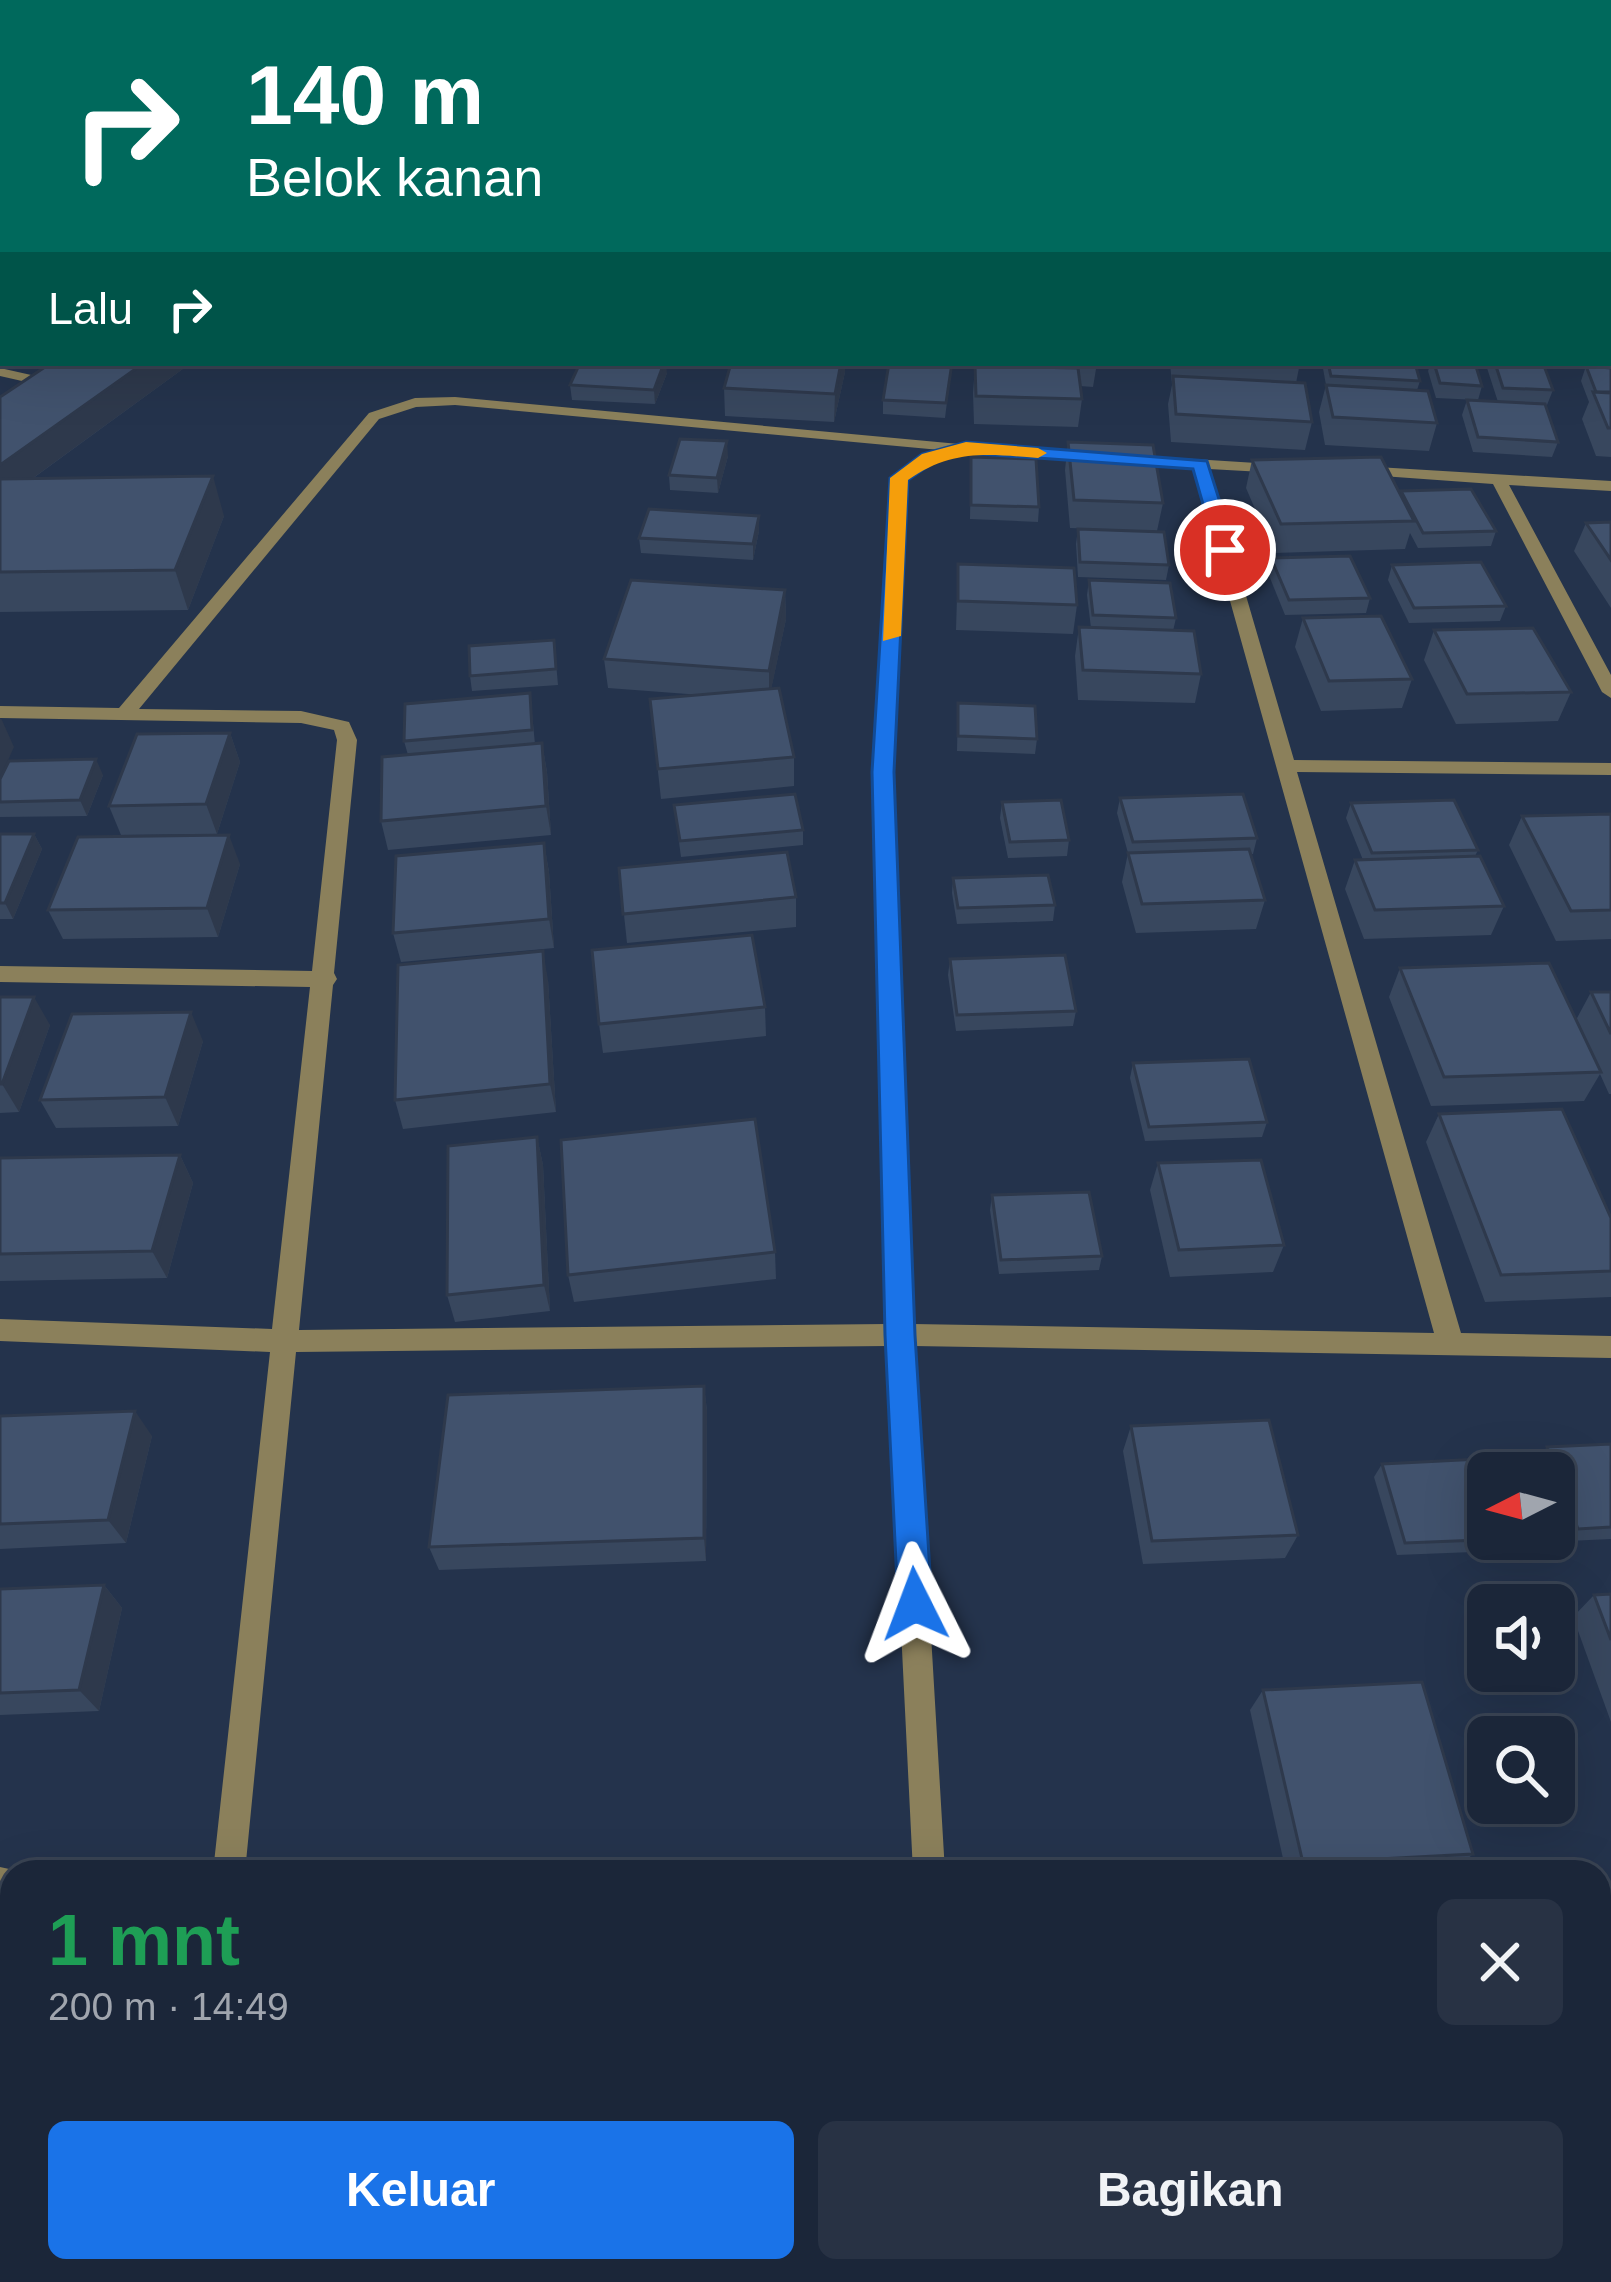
<!DOCTYPE html>
<html lang="id">
<meta charset="utf-8">
<style>
:root{--surface:#1b2639;--page:#283244;--text:#f1f3f6;--muted:#a0a5ae;--line:#394353;--accent:#1a73e8}
body{margin:0;font-family:Arial,sans-serif;background:var(--page);color:var(--text);height:100vh;display:flex;flex-direction:column;font-size:45px;white-space:nowrap}
*{box-sizing:border-box;margin:0}
p{font-size:39px;color:var(--muted)}
.icon{flex:none;width:66px;height:66px;fill:none;stroke:currentColor;stroke-width:2;stroke-linecap:round;stroke-linejoin:round}
.map{position:relative;flex:1;overflow:hidden}
.details{position:absolute;left:0px;top:1860px;width:1611px;height:423px;display:flex;flex-direction:column;background:var(--surface);border-radius:36px 36px 0 0;box-shadow:0 12px 48px #0002,0 0 0 3px var(--line)}
.details>*{flex:none}
.banner{position:absolute;left:0px;top:0px;width:1611px;height:366px;box-shadow:0 12px 48px #0002,0 0 0 3px var(--line);background:#00695c;color:#fff;overflow:hidden}
.needle{width:78px;rotate:264deg}
.fabs{position:absolute;left:1467px;top:1452px;display:grid;gap:24px}
.fabs a{display:grid;place-items:center;width:108px;height:108px;border-radius:18px;background:var(--surface);box-shadow:0 12px 48px #0002,0 0 0 3px var(--line);font-size:60px}
.pin{position:absolute;display:grid;place-items:center;width:102px;height:102px;color:#fff;margin:-51px;border:6px solid #fff;border-radius:50%;box-shadow:0 3px 12px #0007}
.me{position:absolute;width:132px;margin:-66px;rotate:357deg;stroke-linejoin:round;filter:drop-shadow(0 0 9px #0008)}
.turn{display:flex;align-items:center;gap:42px;height:252px;padding:0 48px;font-size:54px}
.turn .icon{width:156px;height:156px;stroke-width:2.5}
.turn b{display:block;font-size:84px;line-height:102px}
.then{display:flex;align-items:center;height:114px;padding:0 48px;background:#0003;gap:24px;font-size:45px}
.round{display:grid;place-items:center;flex:none;width:126px;height:126px;border-radius:18px;background:var(--page)}
.head{display:flex;align-items:center;justify-content:space-between;height:204px;padding:0 48px}
h1{font-size:72px;font-weight:800;line-height:90px;color:#1e9e55}
.primary-button{display:flex;gap:24px;margin-top:auto;padding:24px 48px}
.primary-button a{flex:1;height:138px;border-radius:18px;background:var(--accent);color:#fff;font-size:48px;font-weight:800;line-height:138px;text-align:center}
.primary-button a+a{background:var(--page);color:var(--text)}
.map>svg:first-child{display:block}
.lines{fill:none;stroke-linecap:round;stroke-linejoin:round}
.minor{fill:#8b805b;fill-rule:evenodd}
.wall{fill:#38475e}
.shaded-wall{fill:#2e394c}
.building{fill:#41526d;stroke:#2e394c;stroke-width:3}
.route{fill:#1a73e8;stroke:#114b97;stroke-width:3}
.slow{fill:#f59e0b}
</style>
<div class="map">
<svg width="1611" height="2282" viewBox="0 0 1611 2282">
<rect width="100%" height="100%" fill="#24334c"/>
<g class="lines">
<!-- minor -->
<g class="minor">
<polygon points="895,0 906,0 893,3"/>
<polygon points="1507,0 1517,0 1519,3 1509,3"/>
<rect x="1608" y="125" width="3" height="6"/>
<polygon points="1608,154 1611,155 1611,166 1608,165"/>
<polygon points="3,201 3,210 0,211 0,202"/>
<rect x="1608" y="215" width="3" height="8"/>
<rect x="1608" y="334" width="3" height="8"/>
<polygon points="0,368 49,379 51,382 44,386 0,376"/>
<path d="M455 397 959 444 1289 465 1291 468 1283 473 1209 469 1294 760 1611 763V775L1297 772 1461 1333 1611 1336V1358L914 1346 945 1872H913L887 1346 296 1352 245 1872H213L270 1352 0 1341V1319L272 1329 310 987 0 982V966L312 971 337 740 334 730 301 723 0 718V706L119 708 369 413 415 398ZM455 405 940 450 922 455 891 478 873 772 887 1324 299 1330 333 985 337 979 334 973 357 740 349 722 301 711 139 709 379 419 416 407ZM967 452 1193 468 1434 1333 913 1324 893 772 907 480 934 461Z"/>
<polygon points="1360,466 1611,481 1611,491 1509,485 1611,675 1611,698 1602,692 1493,484 1354,474 1352,471"/>
<polygon points="0,1867 23,1872 12,1872 12,1901 0,1901"/>
<rect x="1599" y="1888" width="12" height="34"/>
</g>
</g>
<!-- wall -->
<g class="wall">
<polygon points="1261,0 1343,0 1342,3 1301,3"/>
<polygon points="1349,0 1474,0 1474,3 1350,3"/>
<polygon points="1528,0 1593,0 1592,3 1598,3 1529,3"/>
<polygon points="1608,26 1611,29 1611,123 1608,123"/>
<polygon points="51,363 191,363 32,479 224,516 188,610 0,612 0,397"/>
<polygon points="952,363 945,418 883,414 883,400"/>
<polygon points="994,363 1097,363 1093,387 1080,386 1082,399 1078,427 974,424 973,393 975,366 995,366"/>
<polygon points="1170,363 1300,363 1296,383 1312,422 1305,450 1171,442 1168,404 1172,385"/>
<polygon points="1322,363 1415,363 1420,381 1417,390 1437,423 1429,451 1325,445 1319,412 1326,385"/>
<polygon points="1431,363 1475,363 1482,386 1478,400 1436,398 1428,371"/>
<polygon points="1489,363 1543,363 1553,390 1547,405 1545,405 1558,442 1552,457 1473,452 1462,415 1467,400 1498,402 1487,368"/>
<polygon points="1586,366 1611,368 1611,457 1596,456 1582,419 1589,402 1581,381"/>
<polygon points="845,372 834,422 725,416 724,388"/>
<polygon points="667,373 655,404 572,400 570,385"/>
<polygon points="1068,442 1163,503 1157,531 1070,528 1065,470"/>
<polygon points="728,456 718,493 670,490 669,475"/>
<polygon points="971,457 1039,507 1038,522 970,519"/>
<polygon points="1252,460 1400,493 1496,531 1491,546 1418,548 1410,533 1405,549 1274,553 1246,488"/>
<polygon points="759,516 759,531 753,560 641,553 639,538"/>
<polygon points="1611,522 1611,608 1574,551 1586,523"/>
<polygon points="1078,529 1169,565 1166,580 1078,577 1076,544"/>
<polygon points="1271,558 1370,598 1366,613 1285,615 1268,573"/>
<polygon points="958,564 1077,605 1073,634 956,630"/>
<polygon points="1392,565 1506,606 1500,621 1409,623 1388,580"/>
<polygon points="1089,580 1176,618 1173,631 1201,674 1195,703 1078,700 1075,656 1079,627 1091,628 1087,595"/>
<polygon points="785,590 786,619 771,689 794,757 794,786 661,799 650,699 701,695 608,688 604,659"/>
<polygon points="1303,618 1412,679 1402,708 1321,711 1295,647"/>
<polygon points="1434,630 1571,692 1558,721 1456,724 1424,660"/>
<polygon points="554,640 558,685 472,691 470,676"/>
<polygon points="530,693 535,744 542,743 547,772 551,835 388,850 381,821 408,755 404,741"/>
<polygon points="958,703 1037,739 1035,754 957,751"/>
<polygon points="230,733 240,762 217,834 121,835 109,806"/>
<polygon points="103,775 87,816 0,817 0,779"/>
<polygon points="1120,798 1257,838 1253,854 1250,854 1265,900 1256,929 1136,933 1122,882 1128,853 1117,813"/>
<polygon points="1002,802 1069,840 1067,856 1008,858 1000,818"/>
<polygon points="1351,803 1478,850 1475,856 1504,906 1491,935 1364,939 1345,889 1355,860 1363,860 1346,818"/>
<polygon points="674,805 803,830 803,845 681,857"/>
<polygon points="1611,814 1611,939 1556,941 1509,845 1522,816"/>
<polygon points="0,834 34,834 42,849 13,919 0,919"/>
<polygon points="544,843 549,872 554,948 401,962 393,933"/>
<polygon points="240,864 218,937 63,939 48,910"/>
<polygon points="619,868 796,897 796,927 627,943"/>
<polygon points="953,878 1055,905 1053,921 957,924 952,893"/>
<polygon points="950,959 1076,1011 1073,1026 956,1031 948,975"/>
<polygon points="1400,968 1576,1020 1591,992 1611,992 1611,1094 1609,1094 1600,1074 1584,1101 1431,1106 1389,997"/>
<polygon points="548,980 556,1112 403,1129 395,1100"/>
<polygon points="0,997 50,1025 19,1112 0,1113"/>
<polygon points="765,1007 766,1036 603,1053 599,1024"/>
<polygon points="203,1041 178,1126 56,1128 40,1100"/>
<polygon points="1133,1063 1267,1122 1262,1137 1145,1141 1130,1078"/>
<polygon points="1439,1114 1611,1218 1611,1297 1485,1302 1426,1142"/>
<polygon points="537,1137 543,1165 550,1311 455,1322 447,1295"/>
<polygon points="180,1155 193,1183 167,1278 0,1281 0,1158"/>
<polygon points="1158,1163 1284,1245 1273,1272 1170,1277 1150,1190"/>
<polygon points="992,1195 1102,1256 1099,1270 999,1274 990,1210"/>
<polygon points="775,1252 776,1279 574,1302 568,1275"/>
<polygon points="704,1386 707,1411 706,1561 439,1570 429,1547"/>
<polygon points="0,1416 152,1436 126,1543 0,1549"/>
<polygon points="1131,1426 1298,1535 1285,1558 1143,1564 1123,1451"/>
<polygon points="1611,1444 1611,1539 1568,1541 1554,1504 1554,1473 1543,1473 1537,1460 1547,1447"/>
<polygon points="1382,1464 1508,1539 1498,1551 1397,1555 1374,1477"/>
<polygon points="104,1585 122,1608 99,1711 0,1715 0,1589"/>
<polygon points="1611,1594 1611,1722 1573,1617 1594,1595"/>
<polygon points="1263,1690 1473,1854 1454,1871 1286,1872 1250,1710"/>
<polygon points="1465,2271 1599,2271 1611,2282 1468,2282"/>
</g>
<!-- shaded-wall -->
<g class="shaded-wall">
<polygon points="305,0 350,0 345,3 300,3"/>
<polygon points="553,0 569,0 569,3 549,3"/>
<polygon points="661,0 693,0 689,3 656,3"/>
<polygon points="144,363 191,363 0,502 0,465"/>
<polygon points="664,363 666,363 667,373 655,404 654,390"/>
<polygon points="841,363 845,363 845,372 834,422 835,394"/>
<polygon points="727,441 728,456 718,493 717,478"/>
<polygon points="213,476 224,516 188,610 175,570"/>
<polygon points="759,516 759,531 753,560 753,544"/>
<polygon points="785,590 786,619 769,700 769,671"/>
<polygon points="1,718 14,747 0,778 0,719"/>
<polygon points="230,733 240,762 217,834 206,804"/>
<polygon points="542,743 547,772 551,835 546,806"/>
<polygon points="96,759 103,775 87,816 80,800"/>
<polygon points="34,834 42,849 13,919 5,903"/>
<polygon points="229,835 240,864 218,937 207,908"/>
<polygon points="544,843 549,872 554,948 549,919"/>
<polygon points="543,951 548,980 556,1112 550,1084"/>
<polygon points="34,997 50,1025 19,1112 2,1084"/>
<polygon points="191,1012 203,1041 178,1126 165,1097"/>
<polygon points="537,1137 543,1165 550,1311 544,1285"/>
<polygon points="180,1155 193,1183 167,1278 152,1251"/>
<polygon points="704,1386 707,1411 706,1561 704,1538"/>
<polygon points="135,1411 152,1436 126,1543 108,1520"/>
<polygon points="104,1585 122,1608 99,1711 79,1690"/>
<polygon points="9,2015 12,2016 12,2124 0,2177 0,2054"/>
</g>
<!-- building -->
<g class="building">
<polygon points="137,0 233,0 228,3 207,1 204,3 131,3"/>
<polygon points="233,0 305,0 300,3 228,3"/>
<polygon points="340,0 553,0 549,3 335,3"/>
<polygon points="595,0 661,0 656,3 593,1"/>
<polygon points="1008,0 1061,0 1061,3 1008,2"/>
<rect x="1069" y="0" width="74" height="3"/>
<polygon points="1176,0 1229,0 1229,3 1175,3"/>
<polygon points="1551,1 1598,3 1552,3"/>
<rect x="1608" y="65" width="3" height="16"/>
<polygon points="1608,88 1611,88 1611,110 1608,104"/>
<polygon points="51,363 144,363 0,465 0,397"/>
<polygon points="580,363 664,363 654,390 570,385"/>
<polygon points="731,363 841,363 835,394 724,388"/>
<polygon points="889,363 952,363 946,403 883,400"/>
<polygon points="1236,363 1300,363 1300,366"/>
<polygon points="1328,363 1415,363 1420,381 1331,376"/>
<polygon points="1434,363 1475,363 1482,386 1440,383"/>
<polygon points="1495,363 1543,363 1553,390 1503,388"/>
<polygon points="975,366 1078,368 1082,399 976,396"/>
<polygon points="1586,366 1611,368 1611,392 1596,392"/>
<polygon points="1173,376 1305,383 1312,422 1176,414"/>
<polygon points="1326,385 1428,391 1437,423 1333,417"/>
<polygon points="1593,392 1611,393 1611,428 1608,428"/>
<polygon points="1467,400 1545,404 1558,442 1478,437"/>
<polygon points="680,439 727,441 717,478 669,475"/>
<polygon points="1068,442 1153,445 1163,503 1074,500"/>
<polygon points="971,457 1036,459 1039,507 971,505"/>
<polygon points="1381,457 1414,521 1281,524 1252,460"/>
<polygon points="213,476 175,570 0,572 0,479"/>
<polygon points="1471,489 1496,531 1423,533 1401,491"/>
<polygon points="649,509 759,516 753,544 639,538"/>
<polygon points="1611,522 1611,560 1586,523"/>
<polygon points="1078,529 1164,532 1169,565 1080,562"/>
<polygon points="1350,556 1370,598 1289,600 1271,558"/>
<polygon points="1481,562 1506,606 1414,608 1392,565"/>
<polygon points="958,564 1074,568 1077,605 958,601"/>
<polygon points="631,580 785,590 769,671 604,659"/>
<polygon points="1089,580 1170,583 1176,618 1093,615"/>
<polygon points="1381,616 1412,679 1329,681 1303,618"/>
<polygon points="1079,627 1194,631 1201,674 1083,670"/>
<polygon points="1533,628 1571,692 1467,694 1434,630"/>
<polygon points="554,640 556,669 470,676 469,646"/>
<polygon points="779,688 794,757 658,769 650,699"/>
<polygon points="530,693 532,730 404,741 405,704"/>
<polygon points="958,703 1035,706 1037,739 958,736"/>
<polygon points="230,733 206,804 109,806 137,734"/>
<polygon points="542,743 546,806 381,821 382,757"/>
<polygon points="96,759 80,800 0,802 0,779 9,761"/>
<polygon points="795,794 803,830 680,841 674,805"/>
<polygon points="1243,794 1257,838 1133,842 1120,798"/>
<polygon points="1061,800 1069,840 1010,842 1002,802"/>
<polygon points="1454,800 1478,850 1372,853 1351,803"/>
<polygon points="1611,814 1611,910 1571,911 1522,816"/>
<polygon points="0,834 34,834 5,903 0,903"/>
<polygon points="229,835 207,908 48,910 78,837"/>
<polygon points="544,843 549,919 393,933 396,856"/>
<polygon points="1249,849 1265,900 1142,904 1128,853"/>
<polygon points="787,852 796,897 623,914 619,868"/>
<polygon points="1480,856 1504,906 1375,910 1355,860"/>
<polygon points="1048,875 1055,905 958,908 953,878"/>
<polygon points="752,935 765,1007 599,1024 592,950"/>
<polygon points="543,951 550,1084 395,1100 398,965"/>
<polygon points="1065,955 1076,1011 957,1015 950,959"/>
<polygon points="1549,963 1601,1072 1444,1077 1400,968"/>
<polygon points="1591,992 1611,992 1611,1034"/>
<polygon points="0,997 34,997 2,1084 0,1084"/>
<polygon points="191,1012 165,1097 40,1100 72,1014"/>
<polygon points="1249,1059 1267,1122 1149,1127 1133,1063"/>
<polygon points="1562,1109 1611,1218 1611,1271 1501,1275 1439,1114"/>
<polygon points="755,1119 775,1252 568,1275 561,1140"/>
<polygon points="537,1137 544,1285 447,1295 448,1146"/>
<polygon points="180,1155 152,1251 0,1254 0,1158"/>
<polygon points="1261,1160 1284,1245 1179,1250 1158,1163"/>
<polygon points="1089,1192 1102,1256 1001,1260 992,1195"/>
<polygon points="704,1386 704,1538 429,1547 448,1395"/>
<polygon points="135,1411 108,1520 0,1524 0,1416"/>
<polygon points="1269,1420 1298,1535 1152,1541 1131,1426"/>
<polygon points="1611,1444 1611,1527 1578,1529 1547,1447"/>
<polygon points="1480,1459 1488,1481 1488,1539 1505,1539 1405,1543 1382,1464"/>
<polygon points="104,1585 79,1690 0,1693 0,1589"/>
<polygon points="1611,1594 1611,1640 1594,1595"/>
<polygon points="1422,1682 1473,1854 1303,1863 1263,1690"/>
<polygon points="0,2015 9,2015 0,2054"/>
<polygon points="1611,2187 1611,2282 1502,2282 1499,2271 1599,2271 1599,2188"/>
<polygon points="670,2271 872,2271 873,2282 670,2282"/>
<polygon points="916,2271 1061,2271 1062,2282 917,2282"/>
</g>
<!-- route -->
<polygon class="route" points="966,442 1207,461 1235,550 1225,556 1216,550 1193,469 966,453 935,461 908,480 894,772 915,1335 932,1604 927,1615 915,1620 903,1615 898,1604 885,1335 872,772 890,478 922,454"/>
<!-- slow -->
<path class="slow" d="M966 442 1038 448 1047 453 1038 458C987 454 952 449 908 480L901 636 883 641 890 478 922 454Z"/>
</svg>
<div class="fabs">
<a><svg class="needle" viewBox="-14 -14 28 28"><path d="M0-13l5 13h-10z" fill="#e53935"/><path d="M0 13l5-13h-10z" fill="#a0a5ae"/></svg></a>
<a><svg class="icon" aria-label="sound" viewBox="0 0 24 24"><path d="M4 9h4l5-4v14l-5-4H4zM17 9q2 3 0 6"/></svg></a>
<a><svg class="icon" aria-label="search" viewBox="0 0 24 24"><circle cx="10" cy="10" r="6"/><path d="M15 15l6 6"/></svg></a>
</div>
<div class="pin" style="left:1225px;top:550px;background:#d93025"><svg class="icon" aria-label="arrive" viewBox="0 0 24 24"><path d="M6 21V4h12l-3 4 3 4H6"/></svg></div>
<svg class="me" style="left:915px;top:1604px" viewBox="-20 -20 40 40"><path d="M0-17L14 15 0 8-14 15z" fill="#1a73e8" stroke="#fff" stroke-width="4"/></svg>
<div class="banner">
<div class="turn"><svg class="icon" aria-label="right" viewBox="0 0 24 24"><path d="M7 20v-9h11M14 6l5 5-5 5"/></svg><div><b>140 m</b>Belok kanan</div></div>
<div class="then">Lalu<svg class="icon" aria-label="right" viewBox="0 0 24 24"><path d="M7 20v-9h11M14 6l5 5-5 5"/></svg></div>
</div>
<section class="details">
<div class="head"><div><h1>1 mnt</h1><p>200 m · 14:49</p></div><a class="round"><svg class="icon" aria-label="close" viewBox="0 0 24 24"><path d="M6 6l12 12M18 6L6 18"/></svg></a></div>
<div class="primary-button"><a>Keluar</a><a>Bagikan</a></div>
</section>
</div>
